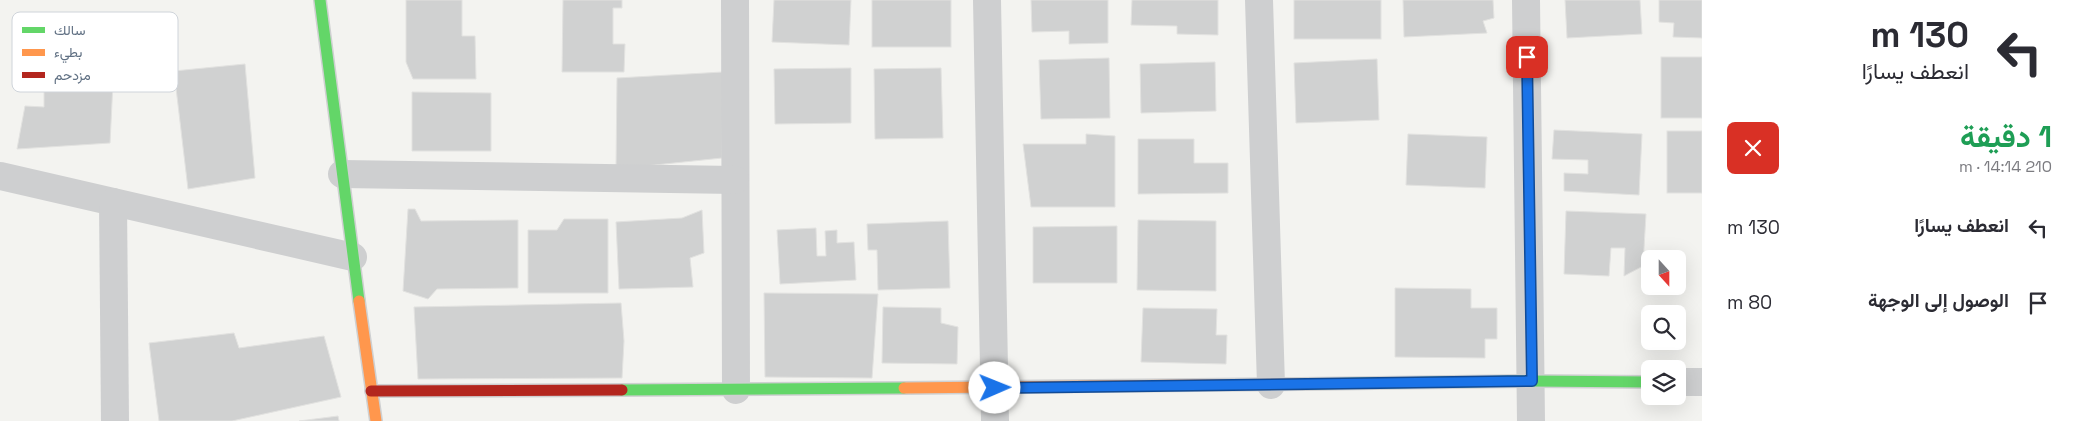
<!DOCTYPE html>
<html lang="ar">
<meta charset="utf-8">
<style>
:root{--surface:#fff;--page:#f7f7f7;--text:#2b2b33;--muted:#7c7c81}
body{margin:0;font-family:"Space Grotesk",Vazirmatn,sans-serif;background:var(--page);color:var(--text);direction:rtl;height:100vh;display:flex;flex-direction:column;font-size:19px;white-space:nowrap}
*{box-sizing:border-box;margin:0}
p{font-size:16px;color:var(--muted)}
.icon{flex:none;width:28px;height:28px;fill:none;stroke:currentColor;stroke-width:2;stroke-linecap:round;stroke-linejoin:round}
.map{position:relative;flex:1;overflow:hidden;direction:ltr}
.sheet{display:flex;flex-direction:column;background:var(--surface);width:375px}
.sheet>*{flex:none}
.top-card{background:#fff;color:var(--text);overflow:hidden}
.needle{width:32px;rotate:159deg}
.buttons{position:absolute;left:1641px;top:250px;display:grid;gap:10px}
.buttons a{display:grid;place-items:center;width:45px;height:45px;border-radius:8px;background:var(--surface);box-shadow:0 5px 20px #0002;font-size:25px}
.pin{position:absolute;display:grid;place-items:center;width:42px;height:42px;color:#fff;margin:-21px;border-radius:10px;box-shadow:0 2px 8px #0006}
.me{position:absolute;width:55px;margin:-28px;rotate:89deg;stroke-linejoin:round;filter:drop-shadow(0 0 4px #0008)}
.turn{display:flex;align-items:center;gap:18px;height:105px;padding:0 25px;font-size:22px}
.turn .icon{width:65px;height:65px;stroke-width:2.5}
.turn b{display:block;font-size:35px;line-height:42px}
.round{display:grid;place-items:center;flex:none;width:52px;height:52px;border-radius:8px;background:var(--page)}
.summary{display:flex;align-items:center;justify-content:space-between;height:85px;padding:0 25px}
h1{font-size:30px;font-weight:700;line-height:38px;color:#1e9e55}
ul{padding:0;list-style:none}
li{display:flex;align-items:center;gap:15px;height:75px;padding:0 25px}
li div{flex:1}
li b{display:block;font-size:19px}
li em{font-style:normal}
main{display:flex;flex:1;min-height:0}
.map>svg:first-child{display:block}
.building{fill:#d0d1d1;stroke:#e2e2e0}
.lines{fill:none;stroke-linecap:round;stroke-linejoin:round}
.fast-casing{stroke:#cfd0d1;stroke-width:14}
.slow-casing{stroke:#cfd0d1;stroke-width:14}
.jam-casing{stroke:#cfd0d1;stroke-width:14}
.street{stroke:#cecfd0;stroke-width:28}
.fast{stroke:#63d668;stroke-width:11}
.slow{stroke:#ff974d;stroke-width:11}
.jam{stroke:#b3261e;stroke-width:11}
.route-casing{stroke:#114b97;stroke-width:12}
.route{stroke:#1a73e8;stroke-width:9}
.key{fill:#fff;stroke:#cfd4da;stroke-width:1}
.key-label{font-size:14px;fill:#607083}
</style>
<main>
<section class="sheet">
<div class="top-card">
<div class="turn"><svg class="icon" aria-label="left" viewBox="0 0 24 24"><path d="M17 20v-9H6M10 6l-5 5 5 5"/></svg><div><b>130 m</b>انعطف يسارًا</div></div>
</div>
<div class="summary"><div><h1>1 دقيقة</h1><p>210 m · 14:14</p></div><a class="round" style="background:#d93025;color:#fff"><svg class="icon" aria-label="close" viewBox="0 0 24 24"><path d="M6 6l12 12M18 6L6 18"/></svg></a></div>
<ul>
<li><svg class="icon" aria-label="left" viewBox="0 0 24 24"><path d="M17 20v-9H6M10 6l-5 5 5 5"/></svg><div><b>انعطف يسارًا</b></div><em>130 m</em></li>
<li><svg class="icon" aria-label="arrive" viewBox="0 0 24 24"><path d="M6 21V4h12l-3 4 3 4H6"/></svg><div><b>الوصول إلى الوجهة</b></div><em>80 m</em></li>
</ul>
</section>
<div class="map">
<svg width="1702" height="421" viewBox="0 0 1702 421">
<rect width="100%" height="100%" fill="#f3f3f0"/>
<!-- building -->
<g class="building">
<polygon points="406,0 462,0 462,36 475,36 476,79 413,79 406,62"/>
<polygon points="563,0 622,0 622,8 613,8 613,44 625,44 624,72 562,72"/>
<polygon points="774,0 851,0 849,45 772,42"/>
<rect x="872" y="0" width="79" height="47"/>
<polygon points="1031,0 1108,0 1108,43 1069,44 1069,31 1032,32"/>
<polygon points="1132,0 1218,0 1218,35 1177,34 1177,26 1131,25"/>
<rect x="1294" y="0" width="87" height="39"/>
<polygon points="1403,0 1493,0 1494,18 1483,21 1487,33 1404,37"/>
<polygon points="1565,0 1640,0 1642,34 1567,38"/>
<polygon points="1659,0 1702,0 1702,38 1673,37 1674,23 1659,22"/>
<polygon points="44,56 114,62 110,143 17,149 25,106 44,107"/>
<rect x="1661" y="57" width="41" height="61"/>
<polygon points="1109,58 1110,118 1041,119 1039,60"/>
<polygon points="1377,59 1379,120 1296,123 1294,63"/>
<polygon points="1215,62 1216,111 1141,113 1140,64"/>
<polygon points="245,64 255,178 188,189 174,71"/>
<polygon points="851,68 851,123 775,124 774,69"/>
<polygon points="941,68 943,138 875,139 874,69"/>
<polygon points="723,72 722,158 616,169 617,78"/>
<polygon points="412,92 491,93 491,151 412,151"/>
<polygon points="1554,130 1642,134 1639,195 1564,191 1564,173 1588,174 1588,160 1552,159"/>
<rect x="1667" y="131" width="35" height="62"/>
<polygon points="1086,134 1115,136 1115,207 1031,207 1023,144 1086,144"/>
<polygon points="1408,134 1487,137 1485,188 1406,185"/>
<polygon points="1138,139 1194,139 1194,163 1228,163 1228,193 1138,194"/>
<polygon points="408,209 415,209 421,221 518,220 518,288 437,289 428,299 403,291"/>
<polygon points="702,210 704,253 690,258 693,287 619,289 616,222 682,218"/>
<polygon points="1566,211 1646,214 1643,266 1624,276 1625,248 1611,248 1609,276 1564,274"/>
<polygon points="564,219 608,219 608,293 528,293 528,230 557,230"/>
<polygon points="1138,220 1216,221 1216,291 1137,290"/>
<polygon points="948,221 950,288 878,290 877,250 868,250 867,224"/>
<polygon points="1117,226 1117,283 1033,283 1033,227"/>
<polygon points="816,228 817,256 826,256 825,231 837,230 837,243 854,242 856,280 780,284 777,230"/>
<polygon points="1395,288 1471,289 1471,308 1497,308 1497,339 1485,339 1485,358 1395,357"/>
<polygon points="764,293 878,294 872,378 765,377"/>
<polygon points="621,303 624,341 622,378 418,379 414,307"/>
<polygon points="883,307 941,308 941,323 958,327 957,364 882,363"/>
<polygon points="1143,308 1217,309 1216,335 1227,335 1226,364 1141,362"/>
<polygon points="234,333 239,348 324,336 341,397 232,421 159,421 149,343"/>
<polygon points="338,416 339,421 299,421"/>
</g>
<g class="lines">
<defs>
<g id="fast">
<polyline points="320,0 359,301"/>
<polyline points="1300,384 1531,381 1650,382"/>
<polyline points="622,390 904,388"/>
</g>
<g id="slow">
<polyline points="359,301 376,421"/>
<polyline points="904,388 1300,384"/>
</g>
<polyline id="jam" points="371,391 622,390"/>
</defs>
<!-- fast casing -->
<use href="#fast" class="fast-casing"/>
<!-- slow casing -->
<use href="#slow" class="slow-casing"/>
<!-- jam casing -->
<use href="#jam" class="jam-casing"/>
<!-- street -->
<g class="street">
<polyline points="735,0 736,390"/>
<polyline points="987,0 995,421"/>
<polyline points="1259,0 1271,385"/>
<polyline points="1526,0 1531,421"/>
<polyline points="342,174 735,180"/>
<polyline points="0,176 353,257"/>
<polyline points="113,202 115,421"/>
<polyline points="1678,382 1702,382"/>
</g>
<!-- fast -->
<use href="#fast" class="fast"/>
<!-- slow -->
<use href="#slow" class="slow"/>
<!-- jam -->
<use href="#jam" class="jam"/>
</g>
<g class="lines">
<defs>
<polyline id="route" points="995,388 1532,381 1527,57"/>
</defs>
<!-- route casing -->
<use href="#route" class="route-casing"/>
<!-- route -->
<use href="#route" class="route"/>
</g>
<!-- legend -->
<rect x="12" y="12" width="166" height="80" rx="8" class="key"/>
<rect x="22" y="27" width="23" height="6" fill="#63d668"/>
<rect x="22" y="49" width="23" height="7" fill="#ff974d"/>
<rect x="22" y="72" width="23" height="6" fill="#b3261e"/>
<g class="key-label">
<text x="54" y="35">سالك</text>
<text x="54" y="57">بطيء</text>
<text x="54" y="80">مزدحم</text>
</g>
</svg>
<div class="buttons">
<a><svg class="needle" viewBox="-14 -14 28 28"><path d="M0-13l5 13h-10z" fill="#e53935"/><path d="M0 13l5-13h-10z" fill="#7c7c81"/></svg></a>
<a><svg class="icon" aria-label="search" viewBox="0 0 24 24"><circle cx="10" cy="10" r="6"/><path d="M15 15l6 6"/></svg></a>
<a><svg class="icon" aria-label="layers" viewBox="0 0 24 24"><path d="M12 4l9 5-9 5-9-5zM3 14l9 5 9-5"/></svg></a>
</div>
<div class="pin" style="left:1527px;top:57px;background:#d93025"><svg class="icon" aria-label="arrive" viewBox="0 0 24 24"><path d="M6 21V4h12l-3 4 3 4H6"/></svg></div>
<svg class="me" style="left:995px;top:388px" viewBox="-20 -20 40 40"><circle r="19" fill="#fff"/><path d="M0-13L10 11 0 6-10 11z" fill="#1a73e8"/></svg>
</div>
</main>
